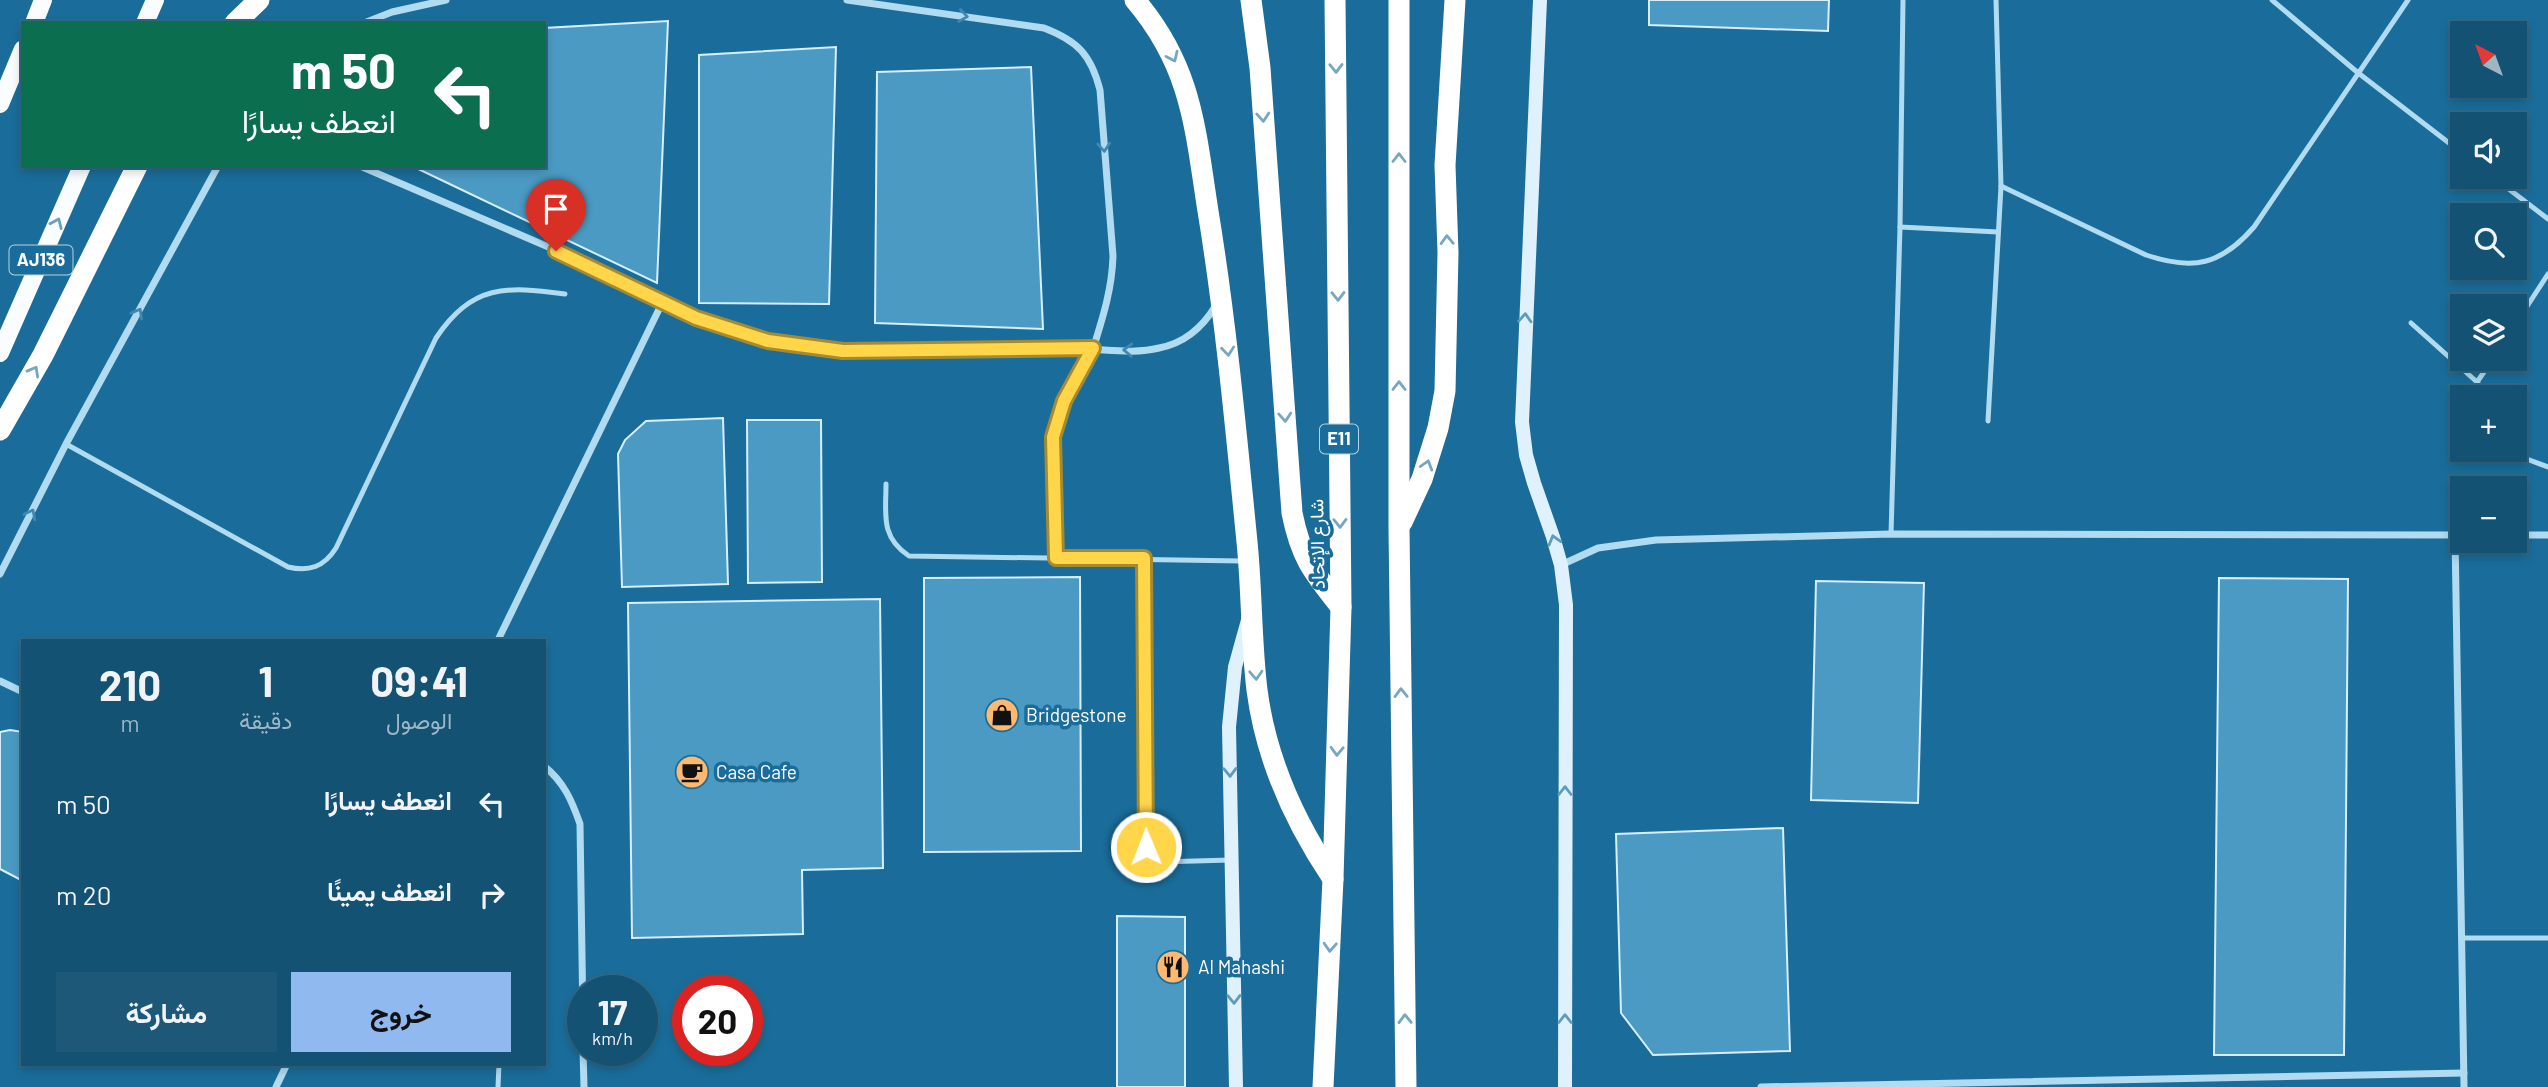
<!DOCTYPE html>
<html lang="ar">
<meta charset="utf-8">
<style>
:root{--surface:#145274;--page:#1d5879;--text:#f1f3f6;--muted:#9db6c5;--line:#336986;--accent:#90b9f0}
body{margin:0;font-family:Barlow,Vazirmatn,sans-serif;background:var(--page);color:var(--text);direction:rtl;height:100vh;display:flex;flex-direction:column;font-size:26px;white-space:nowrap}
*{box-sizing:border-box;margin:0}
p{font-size:23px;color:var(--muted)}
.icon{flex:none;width:38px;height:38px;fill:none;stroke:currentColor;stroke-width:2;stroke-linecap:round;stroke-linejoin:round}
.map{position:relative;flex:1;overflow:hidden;direction:ltr}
.panel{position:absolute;left:21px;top:639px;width:525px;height:427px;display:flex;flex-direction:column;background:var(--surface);border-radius:0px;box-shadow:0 4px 10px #0003,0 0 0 2px var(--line);direction:rtl}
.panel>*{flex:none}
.hud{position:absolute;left:21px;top:21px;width:525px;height:147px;border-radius:0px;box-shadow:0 4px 10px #0003,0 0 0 2px var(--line);direction:rtl;background:#0b6e4f;color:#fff;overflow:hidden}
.needle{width:46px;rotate:319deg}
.buttons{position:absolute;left:2450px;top:21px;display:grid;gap:14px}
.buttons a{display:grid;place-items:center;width:77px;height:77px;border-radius:0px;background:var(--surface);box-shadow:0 4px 10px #0003,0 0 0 2px var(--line);font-size:35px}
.speed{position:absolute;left:567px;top:975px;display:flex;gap:14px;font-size:35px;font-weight:700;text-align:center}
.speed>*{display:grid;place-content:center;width:91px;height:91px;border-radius:50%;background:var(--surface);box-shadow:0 4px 10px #0003,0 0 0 2px var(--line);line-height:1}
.speed small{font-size:18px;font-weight:400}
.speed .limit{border:10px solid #d22;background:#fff;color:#111}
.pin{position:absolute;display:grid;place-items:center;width:60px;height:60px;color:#fff;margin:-72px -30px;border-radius:50% 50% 50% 0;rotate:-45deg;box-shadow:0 0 7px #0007}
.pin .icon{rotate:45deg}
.me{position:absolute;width:77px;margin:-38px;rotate:359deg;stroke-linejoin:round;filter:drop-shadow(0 0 5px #0008)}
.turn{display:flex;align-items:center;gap:24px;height:147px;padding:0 35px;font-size:32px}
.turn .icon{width:91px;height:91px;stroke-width:2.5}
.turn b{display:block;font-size:49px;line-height:60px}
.eta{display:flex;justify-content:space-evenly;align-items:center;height:119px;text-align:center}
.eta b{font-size:42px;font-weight:700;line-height:49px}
.button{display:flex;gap:14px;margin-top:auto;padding:14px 35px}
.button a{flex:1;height:80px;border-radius:0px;background:var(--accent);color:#111;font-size:28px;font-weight:700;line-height:80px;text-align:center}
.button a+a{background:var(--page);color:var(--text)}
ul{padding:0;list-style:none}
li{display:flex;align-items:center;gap:21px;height:91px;padding:0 35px}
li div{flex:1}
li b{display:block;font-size:26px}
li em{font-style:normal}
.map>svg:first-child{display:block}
.building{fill:#4b9ac3;stroke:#d7effc;stroke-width:2}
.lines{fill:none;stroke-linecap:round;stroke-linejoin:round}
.lane{stroke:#b0dbf1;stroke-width:5}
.street{stroke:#b0dbf1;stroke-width:7}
.secondary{stroke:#def1fc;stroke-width:14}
.primary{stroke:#fafdff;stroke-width:18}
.highway{stroke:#fff;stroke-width:21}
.oneway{stroke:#4088b0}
.oneway2{stroke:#76a7c2}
.oneway3{stroke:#689fbd}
.oneway4{stroke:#5f9bbc}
.route-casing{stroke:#a68a30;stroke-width:18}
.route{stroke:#ffd54a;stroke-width:12}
.labels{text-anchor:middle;stroke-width:7;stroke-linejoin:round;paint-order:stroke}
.shield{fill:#1a6d9a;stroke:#bad3e1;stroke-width:2}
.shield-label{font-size:18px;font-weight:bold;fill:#fff}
.street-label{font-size:19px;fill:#fff;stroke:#1a6d9a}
.poi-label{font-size:19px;fill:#fff;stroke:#1a6d9a;text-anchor:start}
</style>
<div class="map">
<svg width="2548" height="1087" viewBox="0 0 2548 1087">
<rect width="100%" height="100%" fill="#1a6d9a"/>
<!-- building -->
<g class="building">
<polygon points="1649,0 1829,0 1828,31 1649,25"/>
<polygon points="668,21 657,283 412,166 544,166 544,28"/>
<polygon points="836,47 829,304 699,303 699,55"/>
<polygon points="1031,67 1043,329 875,323 877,72"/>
<polygon points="723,418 728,584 622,587 618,454 625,440 646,421"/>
<polygon points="747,420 821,420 822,582 748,583"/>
<polygon points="1080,577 1081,851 924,852 924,578"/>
<polygon points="2219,578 2348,579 2344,1055 2214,1055"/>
<polygon points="1816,581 1924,583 1918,803 1811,800"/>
<polygon points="880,599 883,868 802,870 803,934 632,938 628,603"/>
<polygon points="10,730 23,732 23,881 0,869 0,732"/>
<polygon points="1783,828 1790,1051 1653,1055 1621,1013 1616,834"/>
<polygon points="1117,916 1185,917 1185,1087 1117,1087"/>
</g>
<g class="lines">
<!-- lane -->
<g class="lane">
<polyline points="2272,0 2357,72 2462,153"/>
<polyline points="2493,177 2548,219"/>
<path d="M2001 186 2146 255C2193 271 2221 265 2254 227L2408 0"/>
<polyline points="1900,227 1998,232"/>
<polyline points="2411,323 2477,382 2487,397"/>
<polyline points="2515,325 2548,274"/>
<polyline points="2477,382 2493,359"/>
<polyline points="1988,421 2001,186 1996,0"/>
<path d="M66 444 288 567C309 572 324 567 336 548L436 338C472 284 506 286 565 294"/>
<polyline points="2515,448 2524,458 2548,467"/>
<path d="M886 484C886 514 880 537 909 556L1242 561"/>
<polyline points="1891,534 1900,227 1903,0"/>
<polyline points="1144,558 1146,847 1150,856 1158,862 1231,860"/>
<polyline points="1056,559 1053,437 1064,401 1093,349"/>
<polyline points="2462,938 2548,938"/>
<polyline points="498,1087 499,1064"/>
</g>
<!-- street -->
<g class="street">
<path d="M847 0 1044 28C1078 41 1091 55 1100 90L1113 256C1112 289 1103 317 1093 349"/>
<polyline points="364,23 392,12 446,0"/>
<path d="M360 166 581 261 696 318 768 341 843 351C920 350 997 349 1073 349 1101 348 1131 355 1159 348 1185 343 1203 327 1216 305"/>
<polyline points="2455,535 2464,1087"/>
<polyline points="2515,535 2548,535"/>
<polyline points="1561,565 1598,548 1656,540 1891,534 2462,535"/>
<polyline points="0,574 66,444 218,166"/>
<polyline points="498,640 663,301"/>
<polyline points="0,681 23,692"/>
<path d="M544 766C564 782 572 801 580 824L583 1021"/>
<polyline points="583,1050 584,1087"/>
<polyline points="276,1087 287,1064"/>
<polyline points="1761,1087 2464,1073"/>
</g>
<!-- secondary -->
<g class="secondary">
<polyline points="1540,0 1522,422 1526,455 1534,483 1553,537 1561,565 1566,605 1565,1087"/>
<polyline points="1236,1087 1229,727 1235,667 1248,620"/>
</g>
<!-- primary -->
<g class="primary">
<polyline points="34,23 43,0"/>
<polyline points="145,23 155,0"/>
<polyline points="0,104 23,49"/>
<polyline points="0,353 82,166"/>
</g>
<!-- highway -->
<g class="highway">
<path d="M1135 0C1192 67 1195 128 1208 211 1226 321 1236 431 1247 542 1252 591 1251 641 1257 690 1266 760 1294 821 1333 879"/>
<path d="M1251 0 1260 68 1292 513C1301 558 1313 572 1341 607"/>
<polyline points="1399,0 1399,528 1406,1087"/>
<polyline points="235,23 259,0"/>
<polyline points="0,430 43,355 137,166"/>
<polyline points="1402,522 1422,479 1438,428 1445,391 1448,253 1445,165 1455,0"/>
<polyline points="1323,1087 1333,879 1341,607 1335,0"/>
</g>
</g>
<!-- one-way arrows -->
<defs><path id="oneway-chevron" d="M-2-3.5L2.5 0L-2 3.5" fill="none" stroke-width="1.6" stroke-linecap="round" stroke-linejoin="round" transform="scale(1.75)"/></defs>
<g class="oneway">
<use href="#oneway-chevron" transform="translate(963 16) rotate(8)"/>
<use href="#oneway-chevron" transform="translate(1104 147) rotate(86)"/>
<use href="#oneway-chevron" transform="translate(138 313) rotate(-61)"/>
<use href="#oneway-chevron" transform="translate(1128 350) rotate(-178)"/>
<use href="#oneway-chevron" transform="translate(31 514) rotate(-63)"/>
</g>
<g class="oneway2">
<use href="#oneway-chevron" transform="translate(1173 57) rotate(65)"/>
<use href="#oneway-chevron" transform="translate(1336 68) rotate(89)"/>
<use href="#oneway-chevron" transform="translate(1263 117) rotate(86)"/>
<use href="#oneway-chevron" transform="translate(1399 158) rotate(-90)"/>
<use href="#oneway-chevron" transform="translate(1447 240) rotate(-92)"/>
<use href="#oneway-chevron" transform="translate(1338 296) rotate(89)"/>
<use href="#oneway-chevron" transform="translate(1228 351) rotate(84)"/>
<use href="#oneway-chevron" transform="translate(34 371) rotate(-61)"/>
<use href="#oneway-chevron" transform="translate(1399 386) rotate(-90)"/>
<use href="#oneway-chevron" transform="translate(1285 417) rotate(86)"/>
<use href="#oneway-chevron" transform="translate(1427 465) rotate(-73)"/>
<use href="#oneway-chevron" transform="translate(1340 523) rotate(89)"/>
<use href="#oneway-chevron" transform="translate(1256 675) rotate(87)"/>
<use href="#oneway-chevron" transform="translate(1401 693) rotate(-91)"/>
<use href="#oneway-chevron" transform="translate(1337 751) rotate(92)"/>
<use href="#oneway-chevron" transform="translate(1330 947) rotate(93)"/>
<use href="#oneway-chevron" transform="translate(1405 1019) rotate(-91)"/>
</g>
<use class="oneway3" href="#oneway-chevron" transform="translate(57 223) rotate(-66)"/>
<g class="oneway4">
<use href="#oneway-chevron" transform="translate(1525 318) rotate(-87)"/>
<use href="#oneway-chevron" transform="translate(1554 540) rotate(-106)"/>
<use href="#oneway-chevron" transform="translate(1230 772) rotate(89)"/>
<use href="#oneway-chevron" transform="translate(1565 791) rotate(-90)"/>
<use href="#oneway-chevron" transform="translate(1234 999) rotate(89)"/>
<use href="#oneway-chevron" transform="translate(1565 1019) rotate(-90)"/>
</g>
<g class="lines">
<defs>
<polyline id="route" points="556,251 696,318 768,341 843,351 1093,348 1064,401 1053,437 1056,558 1144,558 1146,847"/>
</defs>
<!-- route casing -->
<use href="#route" class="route-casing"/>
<!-- route -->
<use href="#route" class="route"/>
</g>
<!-- icons -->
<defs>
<symbol id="shop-disc" viewBox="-11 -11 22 22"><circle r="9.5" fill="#ffb870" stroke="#1a6d9a"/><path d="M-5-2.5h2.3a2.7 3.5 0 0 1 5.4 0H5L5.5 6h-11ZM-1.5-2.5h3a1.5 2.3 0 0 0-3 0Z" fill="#111"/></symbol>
<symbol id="cafe-disc" viewBox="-11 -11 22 22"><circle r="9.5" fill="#ffb870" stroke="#1a6d9a"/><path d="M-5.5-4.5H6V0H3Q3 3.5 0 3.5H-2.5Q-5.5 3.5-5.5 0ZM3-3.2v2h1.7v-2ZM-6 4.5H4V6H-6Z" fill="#111"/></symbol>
<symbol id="restaurant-disc" viewBox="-11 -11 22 22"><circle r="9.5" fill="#ffb870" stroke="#1a6d9a"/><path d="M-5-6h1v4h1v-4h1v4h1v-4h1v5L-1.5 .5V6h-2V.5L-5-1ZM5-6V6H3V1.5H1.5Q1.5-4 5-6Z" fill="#111"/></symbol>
</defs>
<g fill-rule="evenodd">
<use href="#shop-disc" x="983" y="696" width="38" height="38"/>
<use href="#cafe-disc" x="673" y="753" width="38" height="38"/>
<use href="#restaurant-disc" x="1154" y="948" width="38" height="38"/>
</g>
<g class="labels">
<!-- shield labels -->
<g class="shield">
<rect x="9.5" y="245.5" width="63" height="29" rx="5"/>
<rect x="1320" y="424.5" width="38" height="29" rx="5"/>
</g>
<g class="shield-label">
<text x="41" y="266">AJ136</text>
<text x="1339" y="445">E11</text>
</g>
<!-- street labels -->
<g class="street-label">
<text transform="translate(1317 544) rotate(-91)" y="7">شارع الإتحاد</text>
</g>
<!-- poi labels -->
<g class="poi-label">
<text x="1026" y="722">Bridgestone</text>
<text x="716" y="779">Casa Cafe</text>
<text x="1198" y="974">Al Mahashi</text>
</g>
</g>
</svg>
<div class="buttons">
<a><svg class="needle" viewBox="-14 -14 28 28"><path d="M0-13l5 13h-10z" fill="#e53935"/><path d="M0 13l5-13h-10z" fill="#9db6c5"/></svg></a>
<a><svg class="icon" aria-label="sound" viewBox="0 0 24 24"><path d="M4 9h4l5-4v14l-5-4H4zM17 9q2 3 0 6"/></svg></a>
<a><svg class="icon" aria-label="search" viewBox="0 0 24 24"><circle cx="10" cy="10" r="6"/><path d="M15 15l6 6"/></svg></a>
<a><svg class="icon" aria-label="layers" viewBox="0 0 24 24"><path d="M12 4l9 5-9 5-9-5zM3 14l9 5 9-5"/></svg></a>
<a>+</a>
<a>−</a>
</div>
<div class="speed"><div>17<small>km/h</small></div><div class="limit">20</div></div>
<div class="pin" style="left:556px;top:251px;background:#d93025"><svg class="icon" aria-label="arrive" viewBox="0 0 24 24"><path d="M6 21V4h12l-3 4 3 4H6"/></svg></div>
<svg class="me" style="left:1146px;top:847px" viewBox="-20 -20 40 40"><circle r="17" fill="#ffd54a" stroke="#fff" stroke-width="3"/><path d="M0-11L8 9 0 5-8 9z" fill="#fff"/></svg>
<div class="hud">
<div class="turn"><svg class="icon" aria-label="left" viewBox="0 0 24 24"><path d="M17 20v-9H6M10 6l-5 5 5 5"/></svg><div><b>50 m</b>انعطف يسارًا</div></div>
</div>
<section class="panel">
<div class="eta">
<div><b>09:41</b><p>الوصول</p></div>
<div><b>1</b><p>دقيقة</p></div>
<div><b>210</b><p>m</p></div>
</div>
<ul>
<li><svg class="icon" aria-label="left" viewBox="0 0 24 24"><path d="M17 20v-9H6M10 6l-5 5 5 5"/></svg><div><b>انعطف يسارًا</b></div><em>50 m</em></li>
<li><svg class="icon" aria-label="right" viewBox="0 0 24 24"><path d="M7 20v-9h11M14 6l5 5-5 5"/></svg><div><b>انعطف يمينًا</b></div><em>20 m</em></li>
</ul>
<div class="button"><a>خروج</a><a>مشاركة</a></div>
</section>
</div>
